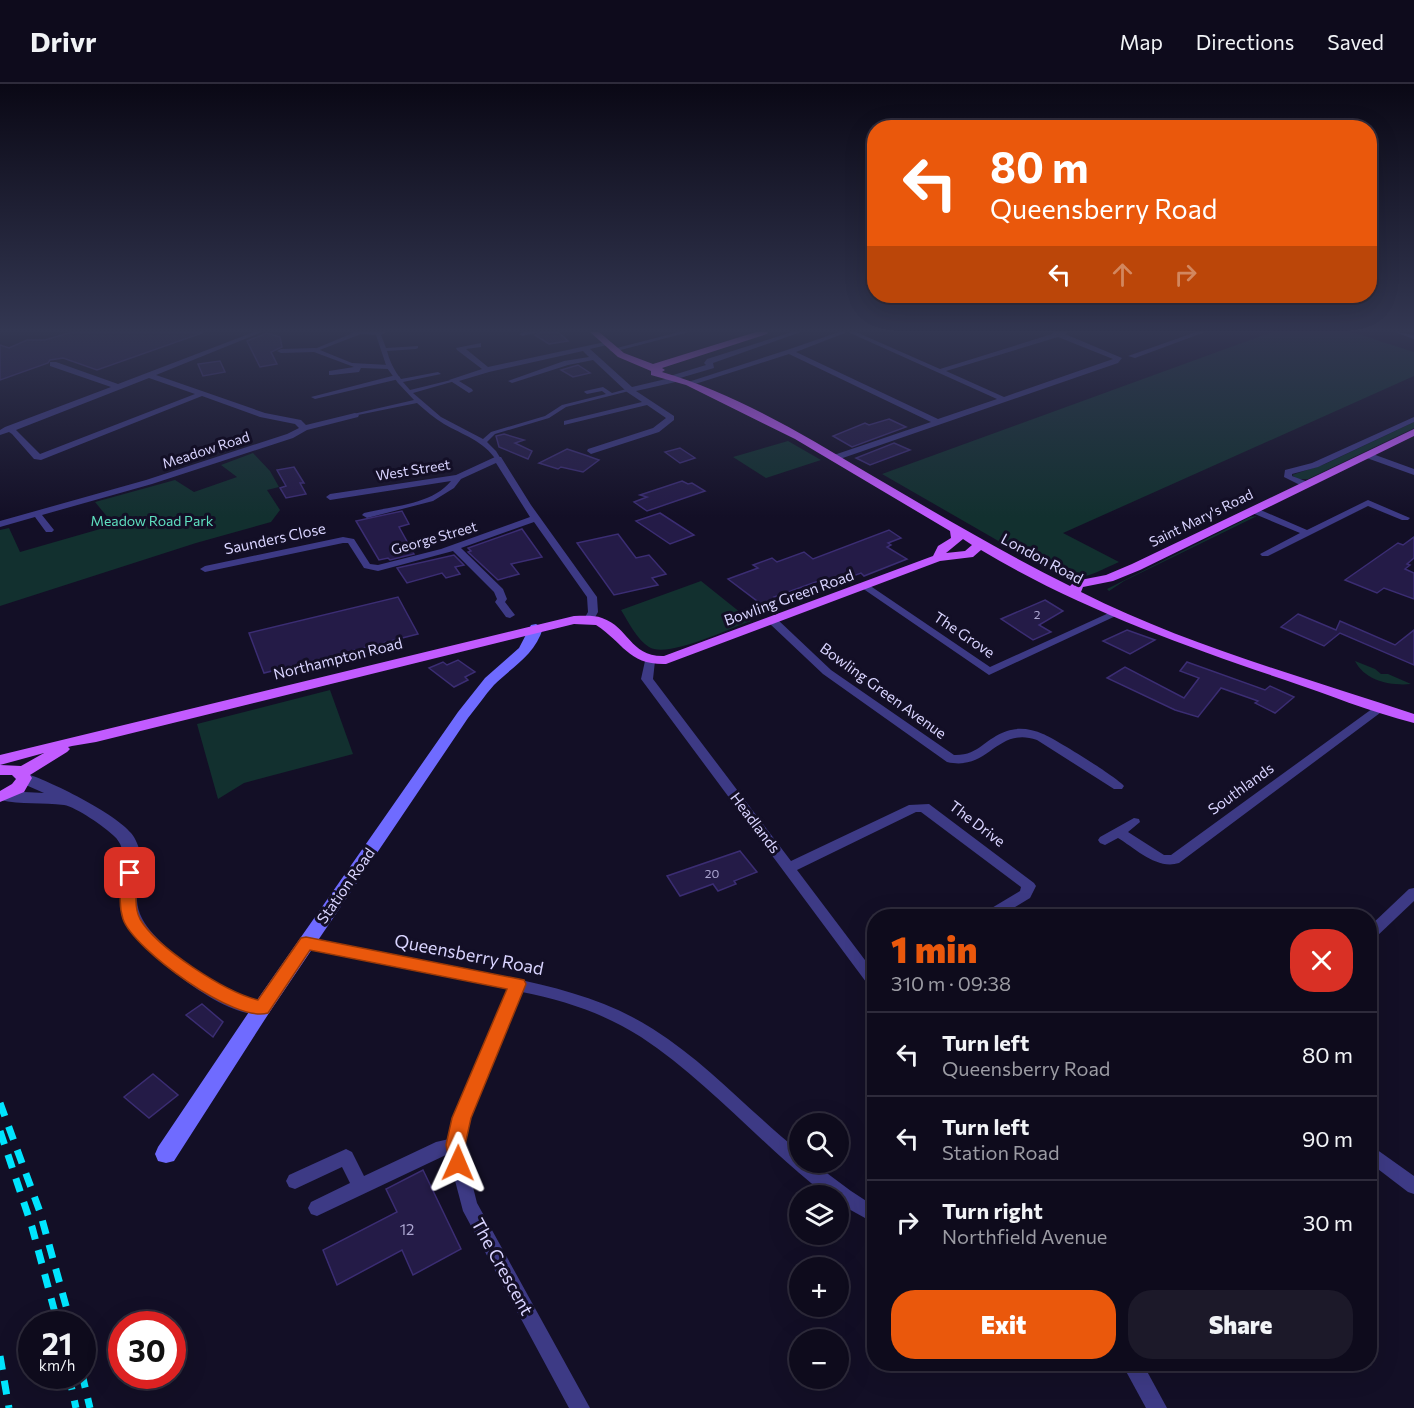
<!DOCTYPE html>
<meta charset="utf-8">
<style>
:root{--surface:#0e0b1c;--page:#1c1929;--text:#f1f3f6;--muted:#9b9ba3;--line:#2e2b3b;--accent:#ea580c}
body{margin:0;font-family:Commissioner,sans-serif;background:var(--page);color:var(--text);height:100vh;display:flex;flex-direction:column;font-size:22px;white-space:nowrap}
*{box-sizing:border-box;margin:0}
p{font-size:20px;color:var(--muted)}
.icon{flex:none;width:33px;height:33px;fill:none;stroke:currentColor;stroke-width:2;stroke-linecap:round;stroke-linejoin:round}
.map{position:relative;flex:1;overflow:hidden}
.drawer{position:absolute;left:867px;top:825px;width:510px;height:462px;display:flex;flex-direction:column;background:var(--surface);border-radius:24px;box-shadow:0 6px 24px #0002,0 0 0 2px var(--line)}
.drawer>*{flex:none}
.hud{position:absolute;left:867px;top:36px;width:510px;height:183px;border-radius:24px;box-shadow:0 6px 24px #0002,0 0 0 2px var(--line);background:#ea580c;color:#fff;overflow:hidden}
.fabs{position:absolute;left:789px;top:1029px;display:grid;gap:12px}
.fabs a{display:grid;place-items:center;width:60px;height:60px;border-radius:50%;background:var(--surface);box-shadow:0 6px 24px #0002,0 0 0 2px var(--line);font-size:30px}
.speed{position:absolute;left:18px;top:1227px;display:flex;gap:12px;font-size:30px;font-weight:700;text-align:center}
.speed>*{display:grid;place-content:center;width:78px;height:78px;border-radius:50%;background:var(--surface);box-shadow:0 6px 24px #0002,0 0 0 2px var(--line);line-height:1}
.speed small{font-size:15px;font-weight:400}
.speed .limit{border:9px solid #d22;background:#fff;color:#111}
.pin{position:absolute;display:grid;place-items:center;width:51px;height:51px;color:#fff;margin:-26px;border-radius:12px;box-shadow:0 3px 9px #0006}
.me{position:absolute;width:66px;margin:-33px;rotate:1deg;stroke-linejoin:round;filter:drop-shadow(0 0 4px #0008)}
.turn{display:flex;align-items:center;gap:21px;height:126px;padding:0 24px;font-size:27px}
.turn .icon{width:78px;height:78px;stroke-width:2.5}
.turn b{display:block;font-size:42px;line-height:51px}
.lanes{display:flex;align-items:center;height:57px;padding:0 24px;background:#0003;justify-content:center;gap:30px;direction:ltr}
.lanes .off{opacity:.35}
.round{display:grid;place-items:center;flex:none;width:63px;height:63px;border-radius:24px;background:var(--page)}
.headline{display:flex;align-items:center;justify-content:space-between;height:102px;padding:0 24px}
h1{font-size:36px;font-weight:800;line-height:45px;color:var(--accent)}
.action{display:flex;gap:12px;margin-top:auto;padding:12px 24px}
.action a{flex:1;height:69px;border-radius:24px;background:var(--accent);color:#fff;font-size:24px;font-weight:800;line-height:69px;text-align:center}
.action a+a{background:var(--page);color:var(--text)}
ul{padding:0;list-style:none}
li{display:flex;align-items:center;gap:18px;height:84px;padding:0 24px;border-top:2px solid var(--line)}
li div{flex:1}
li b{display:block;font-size:22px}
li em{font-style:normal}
header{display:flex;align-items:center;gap:36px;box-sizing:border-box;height:84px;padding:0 30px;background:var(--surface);border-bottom:2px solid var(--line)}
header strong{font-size:28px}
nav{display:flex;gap:33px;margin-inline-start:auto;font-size:21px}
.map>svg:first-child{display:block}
.green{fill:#12302f}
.building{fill:#241b47;stroke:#3b2d73;stroke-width:1.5}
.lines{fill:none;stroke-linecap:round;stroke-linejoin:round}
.pedestrian{fill:#3d3a85;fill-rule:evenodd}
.minor{fill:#3d3a85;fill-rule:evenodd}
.tertiary{fill:#3d3a85;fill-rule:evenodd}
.secondary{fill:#6f6bff;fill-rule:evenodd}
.primary{fill:#c25bff;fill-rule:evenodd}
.rail{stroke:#00e5ff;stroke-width:7;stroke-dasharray:14 11;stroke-linecap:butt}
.route{fill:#ea580c;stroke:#983908;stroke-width:1.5}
.labels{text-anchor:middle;stroke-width:6;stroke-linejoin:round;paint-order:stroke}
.number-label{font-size:12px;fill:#aca6d1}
.far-street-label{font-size:14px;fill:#d9d4ff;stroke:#130f26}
.far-park-label{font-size:14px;fill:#5fe0c0;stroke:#130f26}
.street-label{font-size:15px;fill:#d9d4ff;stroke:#130f26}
.near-number-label{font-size:15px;fill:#aca6d1}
.near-street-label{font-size:18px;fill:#d9d4ff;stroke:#130f26}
</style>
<header>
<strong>Drivr</strong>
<nav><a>Map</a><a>Directions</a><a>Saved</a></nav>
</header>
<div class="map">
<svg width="1414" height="1324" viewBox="0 0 1414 1324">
<rect width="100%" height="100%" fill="#130f26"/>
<!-- green -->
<g class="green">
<path d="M1272 248H1352L1414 268V292L1063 449 1119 478C1102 485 1081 499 1061 493L882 390Z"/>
<polygon points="1414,338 1414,344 1308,395 1297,395 1292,391 1325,380"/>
<polygon points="788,357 821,376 766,394 733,373"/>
<polygon points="253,369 270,387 279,403 267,406 280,426 271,438 196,459 0,522 0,446 9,444 20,468 114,441 95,418 175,396 194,408 237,393 221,381"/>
<polygon points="1257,432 1124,497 1109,507 1107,505 1250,433"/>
<path d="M701 497 751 537C730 544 667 575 649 563 637 556 628 537 621 526Z"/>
<path d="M1355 577 1375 585 1381 590H1388L1411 600C1391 602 1365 597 1355 577Z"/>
<polygon points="330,606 353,670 244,699 218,715 197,640"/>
</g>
<!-- building -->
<g class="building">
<polygon points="72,248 201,248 202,249 97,286 63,274 50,276 48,279 0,296 0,261 9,264 27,256 45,256"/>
<polygon points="541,248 558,248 568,257 549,260 535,251"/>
<polygon points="267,249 280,253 282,263 271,268 277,280 260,283 247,257"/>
<polygon points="220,277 225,288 203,292 198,280"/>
<polygon points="578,281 590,289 573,293 561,286"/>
<polygon points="889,335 906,343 852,363 833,352 865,339 869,341"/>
<polygon points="504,350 524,356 515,359 532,367 528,375 499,363 496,352"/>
<polygon points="894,359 910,366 870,381 856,374"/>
<polygon points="680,364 695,374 680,379 665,368"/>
<polygon points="567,365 585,371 599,376 583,388 561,383 558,385 539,379"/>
<polygon points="294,383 304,399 300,399 306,410 286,414 280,404 286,402 277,386"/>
<polygon points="682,397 688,400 692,399 705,407 647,427 634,418 647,413 640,411"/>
<polygon points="402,427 409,440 399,443 414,470 390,476 388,474 379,476 356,437"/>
<polygon points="660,429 694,451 670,460 636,437"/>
<polygon points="522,445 542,473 511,480 519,490 498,496 468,468 471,467 468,464"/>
<polygon points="889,446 901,454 888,459 891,461 887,463 907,475 864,492 861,489 828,501 821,496 774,513 781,518 765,523 728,495 758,484 753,481 772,474 777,478 804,468 813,475"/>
<polygon points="618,450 636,474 649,471 666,490 652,494 658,501 614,511 577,459"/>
<polygon points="1414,453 1414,474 1407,480 1410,481 1405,485 1414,489 1414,515 1384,504 1377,509 1345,496 1398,459 1403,461"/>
<polygon points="454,471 464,481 455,483 460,490 446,494 442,489 407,499 397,484"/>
<polygon points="398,513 418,550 264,589 249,549"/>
<polygon points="1045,516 1063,527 1039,541 1051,548 1033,556 1001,535"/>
<polygon points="1298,530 1336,546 1340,537 1395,561 1414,546 1414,581 1340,549 1324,562 1281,543"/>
<polygon points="1127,546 1155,556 1130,570 1103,557"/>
<polygon points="458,576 475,588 465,593 468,596 454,603 429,584 443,578 447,581"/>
<polygon points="1187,578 1265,606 1270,602 1294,613 1275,629 1255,619 1258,617 1221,604 1198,633 1175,626 1107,594 1125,583 1184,614 1199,594 1180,587"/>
<polygon points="740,767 757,788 734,797 736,800 718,807 713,800 680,812 667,792"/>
<polygon points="202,920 223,938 213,953 186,931"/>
<polygon points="153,990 178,1011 149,1034 124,1013"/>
<polygon points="423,1086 461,1165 413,1191 402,1166 337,1201 323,1166 397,1128 386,1105"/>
</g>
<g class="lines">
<!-- pedestrian -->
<path class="pedestrian" d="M352 248H386L381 251 386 264 418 262V264L416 265 387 267C390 278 394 286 401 295L438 288 441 290 403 298 410 306 455 295V297L413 309 441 333 483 355 491 348 545 332 562 321 606 310 602 307 587 310 584 308 585 307 603 303 612 309 630 304 633 306 566 323 549 334 495 350 487 358 496 367 501 375 498 377 496 376C484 357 463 351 444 340 434 334 426 327 417 319L353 332V330L414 316 398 299 387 284 376 251 361 250 317 267 312 266 353 249Z"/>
<!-- minor -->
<g class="minor">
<path d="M254 248H262L156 291 265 329 301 336 306 341 355 329 359 331 358 333 307 346 293 354 152 400 42 431 54 446 52 448H46L35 433 0 443V437L146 396 287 350 299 344 295 340 260 333 202 312 41 376 34 375 12 350 9 348 0 351V346L5 343 111 303 50 282V278H56L118 300ZM149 294 195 310 40 370 16 346Z"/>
<polygon points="524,248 539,248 522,252 519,250"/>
<polygon points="679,248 689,248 613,268 609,266"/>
<polygon points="792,248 801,248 713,279 714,284 680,294 680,297 636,307 674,332 674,336 659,348 591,370 587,367 588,365 653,344 666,334 647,321 564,341 564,337 642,318 627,308 593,276 568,281 512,299 508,297 564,277 589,273 583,267 489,288 459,297 472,305 473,307 469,309 449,296 482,285 457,266 456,264 481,259 481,263 466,265 488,283 605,258 609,260 607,261 590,265 632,303 670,294 670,292 706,281 704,279 707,275"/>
<path d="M839 248H847L796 268 938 335 997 315 848 248H856L940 285 1052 250 1053 248H1068L1065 250 1122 274 1118 279 834 377 831 376V372L931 338 789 270 692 301 685 299 787 266ZM1058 253 1113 275 1004 313 946 287Z"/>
<polygon points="1196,248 1205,248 1135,274 1128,272"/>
<polygon points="1396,248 1414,251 1414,255 1397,249"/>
<polygon points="315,264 352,279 389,281 393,283 389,285 361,284 359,288 332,291 329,291 329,287 354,283 314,268 281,269 277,267 281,265"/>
<polygon points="396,291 400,293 399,295 315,315 311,313"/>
<polygon points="1414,333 1414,338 1318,383 1292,390 1292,392 1308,398 1308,402 1302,402 1284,393 1285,386 1312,379"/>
<polygon points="1364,369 1370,369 1414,385 1414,391 1364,373"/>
<path d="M495 373H501L531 421 597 513 598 528 593 537H585L584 535 588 528 587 513 534 438 461 464 503 505 507 515 505 518 515 531 510 534 506 533 495 518 497 515 494 508 453 467 378 487 364 484 348 459H343L205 488 200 485 205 482 343 453 354 455 370 480 378 481 441 465 530 433 496 379 461 395 454 404 433 417 367 434 362 431 364 429C391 422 432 421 451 397L330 416 326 413 330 410 456 391Z"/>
<polygon points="1368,416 1410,434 1408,436 1402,436 1368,422 1268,472 1262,472 1260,470 1300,449 1250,428 1250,424 1256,424 1307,446"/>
<polygon points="866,499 990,583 1111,528 1119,528 1120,530 989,591 862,504 861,502"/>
<path d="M773 534 777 535 831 586 954 671C979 672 985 654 1007 647 1018 643 1032 645 1043 650 1054 654 1118 694 1124 702L1122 705H1114L1037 656C996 642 989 688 947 678L823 590 769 539 768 537Z"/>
<polygon points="650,574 655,577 653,595 791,777 909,721 929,720 1034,799 1036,802 1030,814 1000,832 983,832 985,828 1020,807 1021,803 921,728 916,728 797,786 874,888 874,904 869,902 641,595 645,577"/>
<path d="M1380 621 1386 624 1384 626 1179 779C1157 786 1136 765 1118 754L1105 761 1100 759 1098 756 1100 753 1134 734 1139 735 1140 738 1128 748 1164 771H1171L1376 622Z"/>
<polygon points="1414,804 1414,817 1375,854 1370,855 1370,842 1409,805"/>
<path d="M306 854C360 864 414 875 467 885 531 898 597 909 653 945 707 979 750 1028 800 1068V1078H812L851 1107 874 1122V1139L838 1119V1112H828L811 1099C754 1052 702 993 641 953 605 930 564 916 522 908L469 1034 464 1061 467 1079 477 1119 590 1324H569L463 1127 448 1070 317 1132 311 1130 308 1124 311 1118 350 1099 342 1083 295 1105 289 1103 286 1097 289 1091 346 1065 352 1068 364 1092 436 1058 449 1055 453 1034 508 905 301 863 299 859 301 855Z"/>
<polygon points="1370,1062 1376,1065 1414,1092 1414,1110 1408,1108 1370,1079"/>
<polygon points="1122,1280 1143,1280 1167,1324 1146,1324"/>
</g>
<!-- tertiary -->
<path class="tertiary" d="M24 689C49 696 116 730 131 749 136 755 139 763 140 770 142 790 132 810 140 830 152 860 212 900 242 912 251 915 260 916 269 919L272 924 269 929C231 942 137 866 123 831 113 807 135 771 114 752 105 743 76 723 64 721 43 718 21 721 0 716V708L4 707 44 709 19 698 16 694 19 690Z"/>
<!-- secondary -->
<path class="secondary" d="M536 540 543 544C535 571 513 582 494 601 485 611 477 623 468 634L269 929 174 1077 166 1079 158 1077 155 1070 158 1063 255 919 458 628 485 594 519 564 531 541Z"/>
<!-- primary -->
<path class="primary" d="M590 248H599L624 269 653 280 756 248H768L767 250 662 284 665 286 662 288C734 309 802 350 866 388 934 428 1000 467 1070 502L1075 497 1106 491 1132 480 1414 345V352L1140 486 1113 497 1083 503 1081 508C1186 561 1303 593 1414 630V639C1370 628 1327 610 1285 596 1179 560 1076 523 981 466L973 473 940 477 666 580C628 581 624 559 596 541L574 540 96 658 72 662 68 663 70 665 67 668 30 691 32 694 24 708 0 718V707L12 700 16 695 12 691H0V681L21 682 44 669 0 681V671L574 532C583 532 594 531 602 534 629 543 630 573 664 572L933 472 938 462 951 454 950 447 795 355 686 301 651 291V287L618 273ZM963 455 972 461 965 467 946 469Z"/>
<!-- rail -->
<g class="rail">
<polyline points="0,1019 40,1128 71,1240"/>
<polyline points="0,1047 32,1143 58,1240"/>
<polyline points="0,1272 9,1324"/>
<polyline points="82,1290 90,1324"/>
<polyline points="69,1292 76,1324"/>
</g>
</g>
<!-- sky -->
<linearGradient id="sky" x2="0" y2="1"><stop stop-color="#0a0815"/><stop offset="0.57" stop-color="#333752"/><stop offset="1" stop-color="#333752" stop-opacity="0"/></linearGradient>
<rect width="1414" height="433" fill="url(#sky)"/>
<!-- route -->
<path class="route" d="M130 784 136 785 138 789C137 803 133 822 140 835 157 864 225 908 258 916L301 854 306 853 524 896 526 900 471 1034 465 1061 467 1079 465 1085 458 1088 451 1085 446 1061 452 1034 507 905 310 866 268 929C236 940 133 865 123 835 118 820 121 804 122 789L125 785Z"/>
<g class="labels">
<!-- number labels -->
<g class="number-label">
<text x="1037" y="535">2</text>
<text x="712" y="794">20</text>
</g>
<!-- far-street labels -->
<g class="far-street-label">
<text transform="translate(206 366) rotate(-18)" y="5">Meadow Road</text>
<text transform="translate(413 386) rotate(-9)" y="5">West Street</text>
<text transform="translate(1201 434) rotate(-26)" y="5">Saint Mary's Road</text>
<text transform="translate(434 454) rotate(-16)" y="5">George Street</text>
</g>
<!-- far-park labels -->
<g class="far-park-label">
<text x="152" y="442">Meadow Road Park</text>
</g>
<!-- street labels -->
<g class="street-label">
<text transform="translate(275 455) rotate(-12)" y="5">Saunders Close</text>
<text transform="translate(1042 475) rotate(28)" y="5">London Road</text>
<text transform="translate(789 514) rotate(-20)" y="5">Bowling Green Road</text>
<text transform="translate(964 551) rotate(34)" y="5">The Grove</text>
<text transform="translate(338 575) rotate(-14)" y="5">Northampton Road</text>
<text transform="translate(883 607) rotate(36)" y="5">Bowling Green Avenue</text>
<text transform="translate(1241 705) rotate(-36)" y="5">Southlands</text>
<text transform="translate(755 739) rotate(53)" y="5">Headlands</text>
<text transform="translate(977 740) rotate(37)" y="5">The Drive</text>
<text transform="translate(346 802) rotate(-55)" y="5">Station Road</text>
</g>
<!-- near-number labels -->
<g class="near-number-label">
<text x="407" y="1151">12</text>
</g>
<!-- near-street labels -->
<g class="near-street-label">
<text transform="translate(469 871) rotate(11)" y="6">Queensberry Road</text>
<text transform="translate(502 1183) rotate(61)" y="6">The Crescent</text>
</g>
</g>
</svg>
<div class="fabs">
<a><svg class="icon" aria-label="search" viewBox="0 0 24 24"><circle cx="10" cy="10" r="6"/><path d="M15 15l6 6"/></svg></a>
<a><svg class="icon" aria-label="layers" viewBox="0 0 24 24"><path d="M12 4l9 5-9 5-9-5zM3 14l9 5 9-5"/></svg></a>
<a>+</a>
<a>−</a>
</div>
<div class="speed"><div>21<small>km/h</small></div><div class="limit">30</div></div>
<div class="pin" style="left:130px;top:789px;background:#d93025"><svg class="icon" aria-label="arrive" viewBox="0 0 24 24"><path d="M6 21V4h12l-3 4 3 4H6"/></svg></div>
<svg class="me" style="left:458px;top:1079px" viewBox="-20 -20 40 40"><path d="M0-17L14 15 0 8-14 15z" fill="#ea580c" stroke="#fff" stroke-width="4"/></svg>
<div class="hud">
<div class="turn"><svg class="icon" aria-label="left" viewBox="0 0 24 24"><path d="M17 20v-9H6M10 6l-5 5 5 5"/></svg><div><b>80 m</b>Queensberry Road</div></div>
<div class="lanes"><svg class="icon" aria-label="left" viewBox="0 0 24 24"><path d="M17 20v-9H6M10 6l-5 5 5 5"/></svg><svg class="icon off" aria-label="ahead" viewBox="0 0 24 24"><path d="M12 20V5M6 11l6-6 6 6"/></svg><svg class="icon off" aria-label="right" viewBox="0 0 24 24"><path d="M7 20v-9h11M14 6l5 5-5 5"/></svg></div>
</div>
<section class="drawer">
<div class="headline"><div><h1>1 min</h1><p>310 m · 09:38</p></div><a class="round" style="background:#d93025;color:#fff"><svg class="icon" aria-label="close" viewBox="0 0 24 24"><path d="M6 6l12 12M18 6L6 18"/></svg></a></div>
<ul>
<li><svg class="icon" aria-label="left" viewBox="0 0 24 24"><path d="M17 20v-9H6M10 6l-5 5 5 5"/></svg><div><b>Turn left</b><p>Queensberry Road</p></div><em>80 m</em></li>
<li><svg class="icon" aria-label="left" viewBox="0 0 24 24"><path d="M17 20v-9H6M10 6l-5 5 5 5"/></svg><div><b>Turn left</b><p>Station Road</p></div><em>90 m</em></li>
<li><svg class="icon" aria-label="right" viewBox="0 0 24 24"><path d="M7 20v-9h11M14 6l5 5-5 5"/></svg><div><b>Turn right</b><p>Northfield Avenue</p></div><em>30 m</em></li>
</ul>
<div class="action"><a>Exit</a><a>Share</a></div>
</section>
</div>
